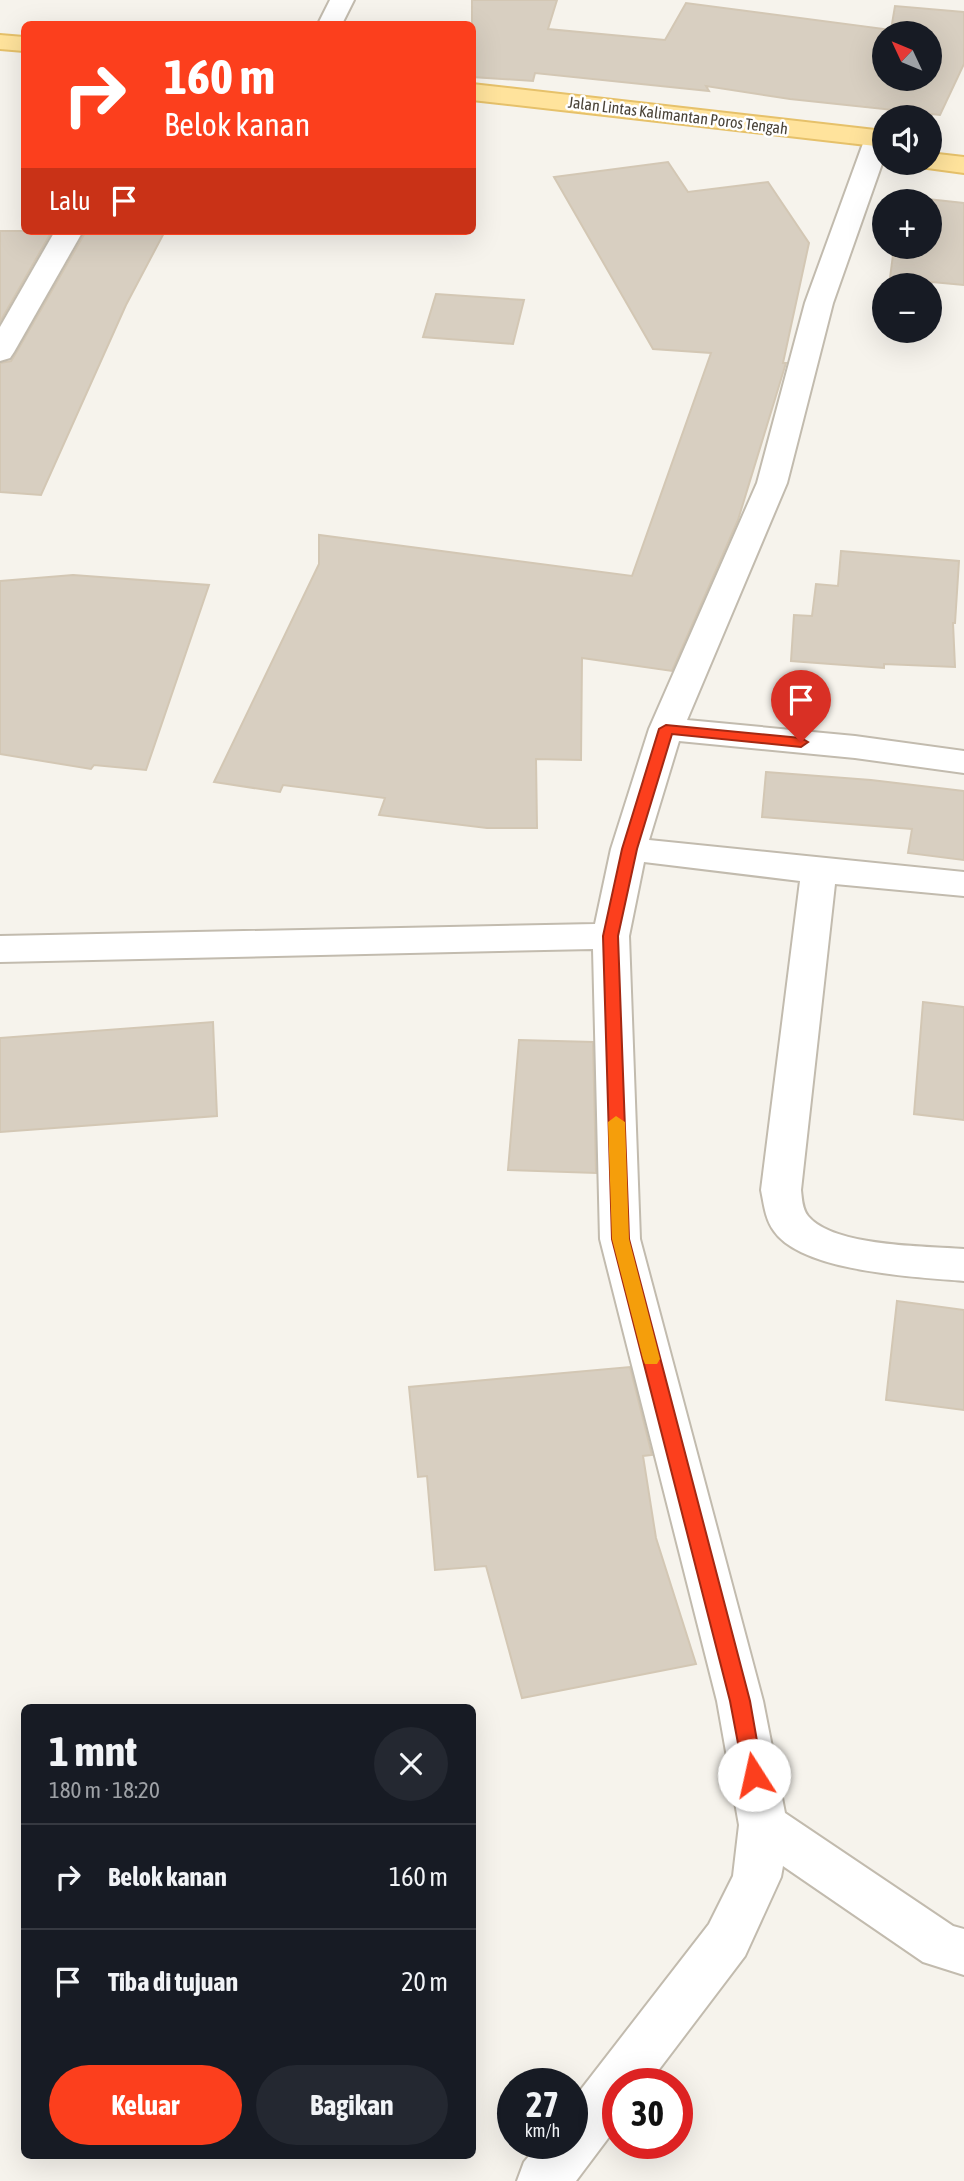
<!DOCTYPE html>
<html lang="id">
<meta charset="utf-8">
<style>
:root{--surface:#171b24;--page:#242831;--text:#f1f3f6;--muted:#9ea1a6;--line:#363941;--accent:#fc3f1d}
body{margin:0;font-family:"Asap Condensed",sans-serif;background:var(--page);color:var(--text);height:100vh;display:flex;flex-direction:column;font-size:26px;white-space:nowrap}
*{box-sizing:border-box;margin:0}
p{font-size:23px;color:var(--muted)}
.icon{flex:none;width:38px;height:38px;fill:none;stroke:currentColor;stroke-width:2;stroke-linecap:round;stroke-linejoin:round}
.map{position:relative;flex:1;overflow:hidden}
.side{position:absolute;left:21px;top:1704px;width:455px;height:455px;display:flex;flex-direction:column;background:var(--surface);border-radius:10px;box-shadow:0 7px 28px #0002}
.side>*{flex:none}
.banner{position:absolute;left:21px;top:21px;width:455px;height:214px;border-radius:10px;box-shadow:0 7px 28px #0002;background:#fc3f1d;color:#fff;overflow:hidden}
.needle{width:46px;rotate:314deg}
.fabs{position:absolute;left:872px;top:21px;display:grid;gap:14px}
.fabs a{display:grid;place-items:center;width:70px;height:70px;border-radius:50%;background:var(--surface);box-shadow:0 7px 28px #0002;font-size:35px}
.speed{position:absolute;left:497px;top:2068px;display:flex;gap:14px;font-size:35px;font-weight:700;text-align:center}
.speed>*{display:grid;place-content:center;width:91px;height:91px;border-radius:50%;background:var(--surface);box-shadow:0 7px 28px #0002;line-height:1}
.speed small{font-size:18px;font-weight:400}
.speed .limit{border:10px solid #d22;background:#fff;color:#111}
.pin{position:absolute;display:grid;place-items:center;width:60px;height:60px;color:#fff;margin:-72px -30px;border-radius:50% 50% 50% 0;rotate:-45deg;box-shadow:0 0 7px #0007}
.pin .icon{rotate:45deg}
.me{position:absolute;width:77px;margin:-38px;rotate:350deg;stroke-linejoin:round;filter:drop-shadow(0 0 5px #0008)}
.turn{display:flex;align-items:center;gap:24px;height:147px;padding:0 28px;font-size:32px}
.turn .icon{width:91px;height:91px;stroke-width:2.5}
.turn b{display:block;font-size:49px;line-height:60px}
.then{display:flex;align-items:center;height:66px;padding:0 28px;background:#0003;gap:14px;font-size:26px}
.round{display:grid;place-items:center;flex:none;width:74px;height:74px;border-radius:37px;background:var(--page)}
.summary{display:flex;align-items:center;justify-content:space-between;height:119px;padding:0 28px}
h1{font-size:42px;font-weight:700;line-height:52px}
.primary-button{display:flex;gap:14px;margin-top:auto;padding:14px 28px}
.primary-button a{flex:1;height:80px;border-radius:42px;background:var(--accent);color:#fff;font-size:28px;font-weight:700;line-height:80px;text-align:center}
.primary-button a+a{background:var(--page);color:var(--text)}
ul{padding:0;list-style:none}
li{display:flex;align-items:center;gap:21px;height:105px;padding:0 28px;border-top:2px solid var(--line)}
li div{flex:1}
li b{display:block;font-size:26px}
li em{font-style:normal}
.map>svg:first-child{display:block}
.building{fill:#d8cfc1;stroke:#d3c7b4;stroke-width:2;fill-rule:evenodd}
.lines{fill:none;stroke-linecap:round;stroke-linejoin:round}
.street-casing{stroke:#c2bbae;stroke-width:4}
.primary-casing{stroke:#e6c16a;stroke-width:4}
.street{fill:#fff;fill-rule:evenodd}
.primary{fill:#ffe39c;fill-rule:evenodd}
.route{fill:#fc3f1d;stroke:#a42913;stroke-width:2}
.slow{fill:#f59e0b}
.labels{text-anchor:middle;stroke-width:5;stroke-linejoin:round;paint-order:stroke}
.far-street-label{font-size:16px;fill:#4b4439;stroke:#fff}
</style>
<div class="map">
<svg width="964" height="2181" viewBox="0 0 964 2181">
<rect width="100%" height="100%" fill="#f6f3ec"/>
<!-- building -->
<g class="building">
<path d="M472 0H557L548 29 665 40 686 3 891 30 895 6 964 12V64L940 115 790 99 706 86 709 91 535 73 533 81 472 77ZM884 33H929V79H884Z"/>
<polygon points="668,162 688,192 768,182 809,243 783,363 786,363 738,520 672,671 582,658 581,760 536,759 537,828 487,828 379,815 385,798 283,785 280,792 214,782 319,564 319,535 632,576 711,353 653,349 554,177"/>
<polygon points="900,196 964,203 964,285 890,278 894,247 929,247 929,201 899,201"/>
<polygon points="0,231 52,231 0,322"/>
<polygon points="86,231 165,231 126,305 41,495 0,492 0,363 11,361 16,353"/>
<polygon points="436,294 524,300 513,344 423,337"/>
<polygon points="841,551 959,561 955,623 953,623 955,667 884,664 884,668 791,661 794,615 812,616 816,584 838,586"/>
<polygon points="73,575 209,585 146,770 94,765 91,769 0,754 0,581"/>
<polygon points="766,772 871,780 964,791 964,860 908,853 912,829 762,817"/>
<polygon points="923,1002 964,1007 964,1120 914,1114"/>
<polygon points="213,1022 217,1116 0,1132 0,1038"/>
<polygon points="519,1040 593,1042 596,1173 508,1170"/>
<polygon points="897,1301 964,1310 964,1410 886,1400"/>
<polygon points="630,1367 652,1455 643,1456 656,1538 696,1664 522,1698 486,1566 435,1570 427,1476 418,1477 409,1387"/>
</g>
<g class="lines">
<defs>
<g id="street">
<polygon points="330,0 354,0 342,24 318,24"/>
<path d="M878 130 884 132V158L833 303 787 483 687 720 855 736 964 751V773L855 758 679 741 649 840 964 872V896L835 884 801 1190C802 1198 802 1209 808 1216 834 1247 925 1246 964 1249V1281C917 1277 802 1272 774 1231 765 1219 764 1204 761 1190L800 881 644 862 629 936 640 1239 763 1701 785 1813 953 1926 964 1929V1975L923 1962 783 1866 781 1877 745 1956 648 2084H618V2125L576 2181H517L524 2162 539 2144H572V2101L709 1924 733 1876 739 1825 717 1701 600 1239 593 949 0 962V936L595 924 611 849 649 729 757 483 805 303 865 138 869 133Z"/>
<polygon points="55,231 83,231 14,352 10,358 0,361 0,327"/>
</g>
<g id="primary">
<polygon points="0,35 24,37 24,51 0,49"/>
<polygon points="472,84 884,131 884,147 472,100"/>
<polygon points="929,153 964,157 964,173 920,167 917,163 929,163"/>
</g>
</defs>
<!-- street casing -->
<use href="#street" class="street-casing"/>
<!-- primary casing -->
<use href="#primary" class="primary-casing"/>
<!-- street -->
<use href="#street" class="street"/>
<!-- primary -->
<use href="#primary" class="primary"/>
</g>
<!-- route -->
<polygon class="route" points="666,725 801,738 808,742 801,747 672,734 637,849 618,936 629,1239 750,1701 763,1775 761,1782 754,1784 747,1782 744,1775 730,1701 612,1239 603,936 622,849 659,729"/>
<!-- slow -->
<polygon class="slow" points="616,1116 625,1122 629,1239 660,1359 657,1364 645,1364 643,1359 612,1239 608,1122"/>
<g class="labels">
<!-- far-street labels -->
<g class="far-street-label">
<text transform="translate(678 115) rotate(7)" y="6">Jalan Lintas Kalimantan Poros Tengah</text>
</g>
</g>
</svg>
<div class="fabs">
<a><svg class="needle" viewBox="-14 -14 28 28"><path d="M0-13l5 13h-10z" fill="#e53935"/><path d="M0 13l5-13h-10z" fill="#9ea1a6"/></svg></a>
<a><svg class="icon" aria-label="sound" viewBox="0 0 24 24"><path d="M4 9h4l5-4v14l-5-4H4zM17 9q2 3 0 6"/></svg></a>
<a>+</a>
<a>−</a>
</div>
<div class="speed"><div>27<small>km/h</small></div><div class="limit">30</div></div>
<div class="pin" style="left:801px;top:742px;background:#d93025"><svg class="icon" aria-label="arrive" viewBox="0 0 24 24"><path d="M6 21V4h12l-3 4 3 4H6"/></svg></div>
<svg class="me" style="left:754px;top:1775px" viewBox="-20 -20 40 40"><circle r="19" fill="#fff"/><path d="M0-13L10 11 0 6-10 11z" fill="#fc3f1d"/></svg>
<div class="banner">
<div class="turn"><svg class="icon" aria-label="right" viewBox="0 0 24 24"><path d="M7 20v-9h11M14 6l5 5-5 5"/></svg><div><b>160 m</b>Belok kanan</div></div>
<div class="then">Lalu<svg class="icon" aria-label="arrive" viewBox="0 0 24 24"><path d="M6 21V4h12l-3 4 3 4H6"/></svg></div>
</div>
<section class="side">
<div class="summary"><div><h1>1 mnt</h1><p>180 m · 18:20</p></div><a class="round"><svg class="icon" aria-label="close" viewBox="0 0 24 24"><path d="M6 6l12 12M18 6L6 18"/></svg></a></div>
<ul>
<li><svg class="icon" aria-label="right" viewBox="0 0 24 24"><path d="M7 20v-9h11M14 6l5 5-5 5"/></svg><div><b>Belok kanan</b></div><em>160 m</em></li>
<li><svg class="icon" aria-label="arrive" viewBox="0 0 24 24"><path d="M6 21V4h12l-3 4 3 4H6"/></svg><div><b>Tiba di tujuan</b></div><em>20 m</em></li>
</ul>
<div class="primary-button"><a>Keluar</a><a>Bagikan</a></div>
</section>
</div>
